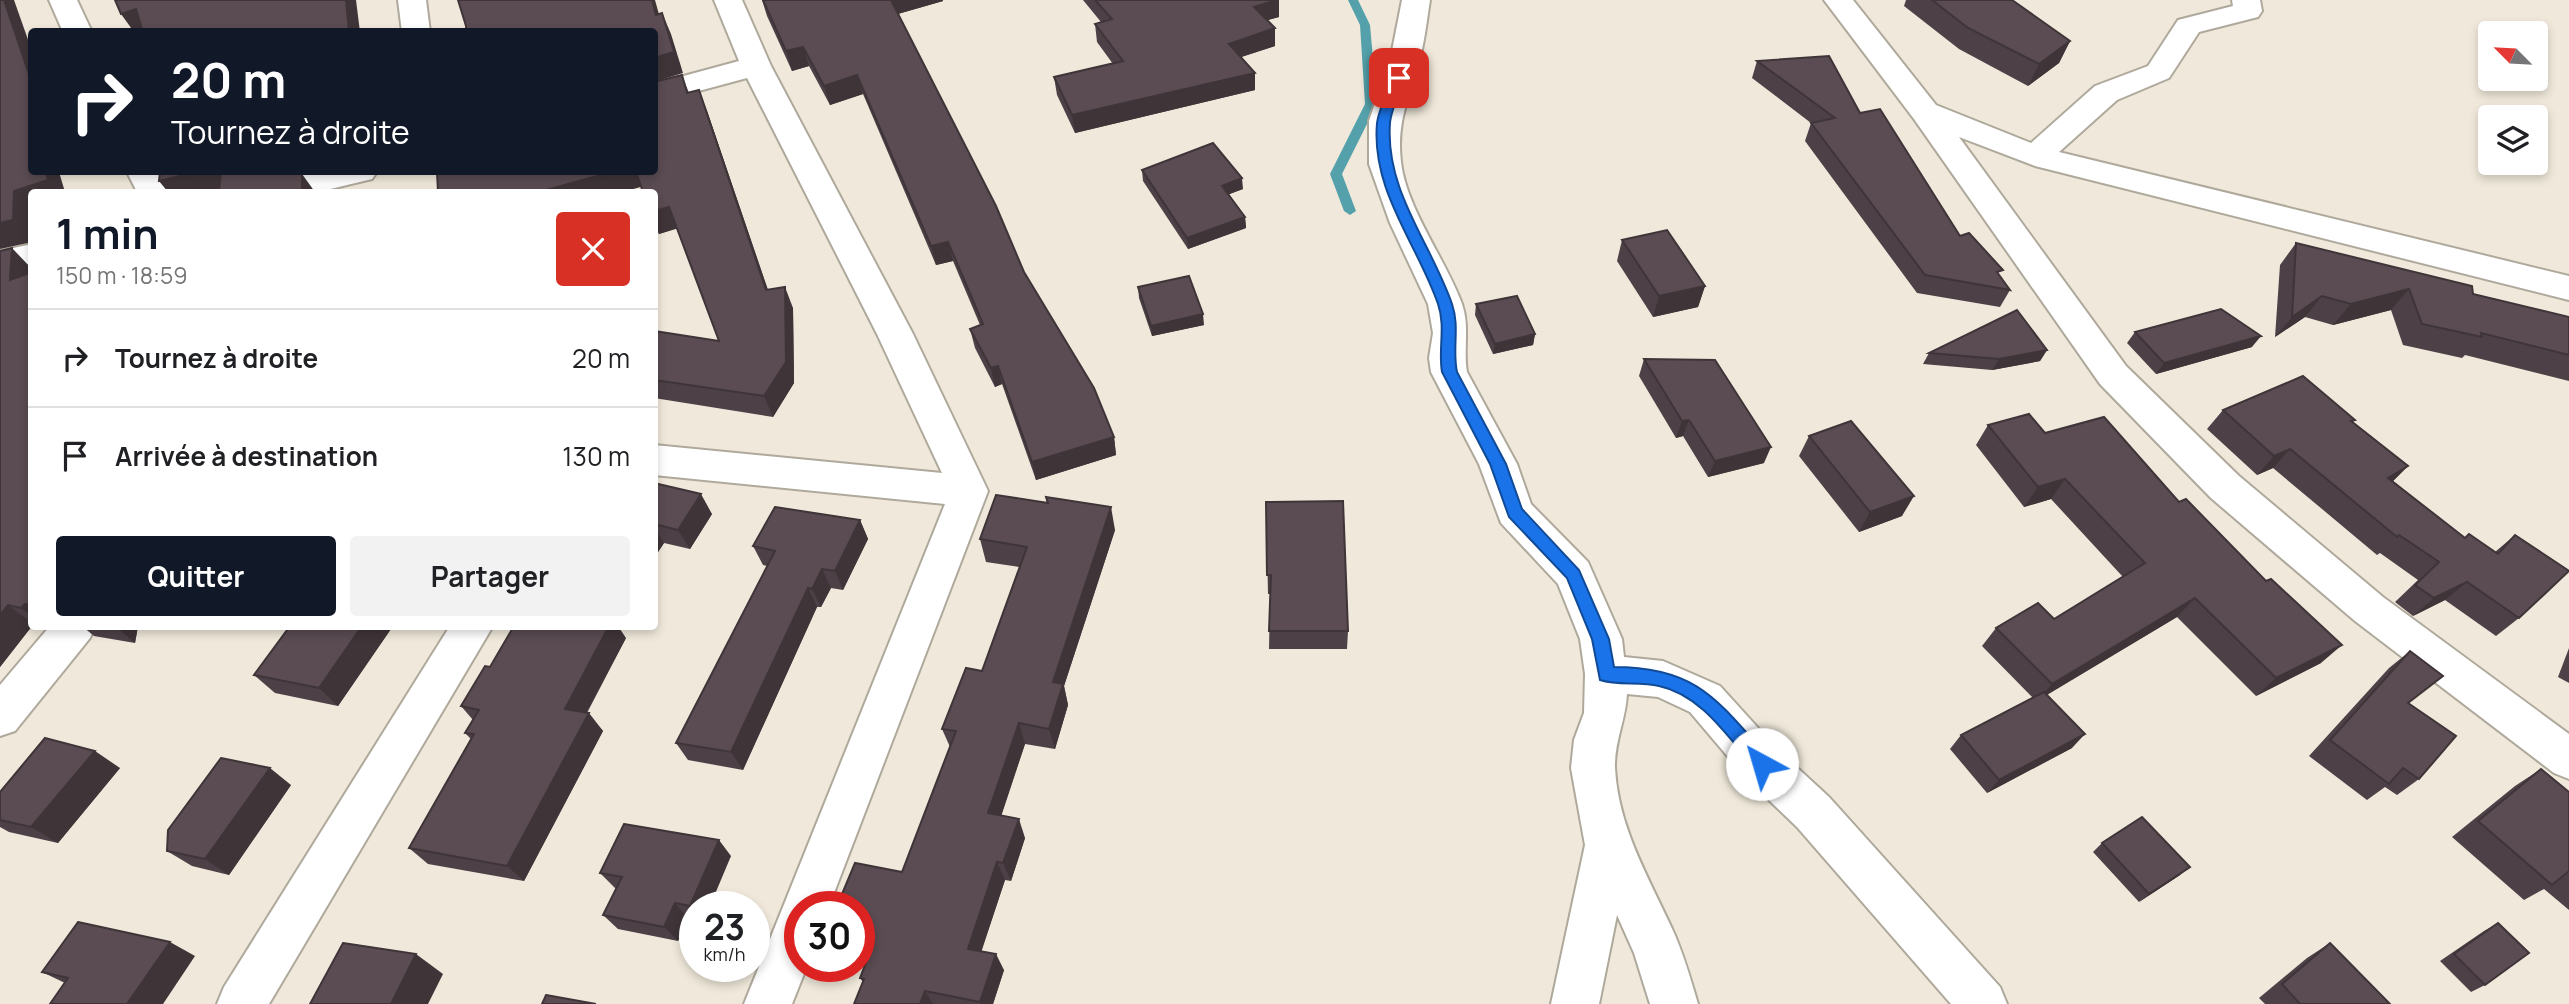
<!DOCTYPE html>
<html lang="fr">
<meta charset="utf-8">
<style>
:root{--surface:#fff;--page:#f2f2f2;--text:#202124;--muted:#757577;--line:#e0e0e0;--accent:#111827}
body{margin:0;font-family:Manrope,sans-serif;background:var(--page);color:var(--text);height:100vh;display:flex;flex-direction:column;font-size:26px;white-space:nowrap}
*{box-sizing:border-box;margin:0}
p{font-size:23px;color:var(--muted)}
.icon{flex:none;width:38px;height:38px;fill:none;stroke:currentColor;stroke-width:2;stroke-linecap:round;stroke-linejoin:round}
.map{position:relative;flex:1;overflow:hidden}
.sheet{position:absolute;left:28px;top:189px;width:630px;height:441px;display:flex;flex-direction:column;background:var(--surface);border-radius:7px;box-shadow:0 4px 10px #0003}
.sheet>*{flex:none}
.top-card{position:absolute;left:28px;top:28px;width:630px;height:147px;border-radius:7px;box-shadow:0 4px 10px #0003;background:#111827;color:#fff;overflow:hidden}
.needle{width:46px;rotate:294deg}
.controls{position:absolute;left:2478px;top:21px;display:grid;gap:14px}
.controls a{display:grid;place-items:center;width:70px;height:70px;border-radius:7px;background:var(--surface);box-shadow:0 4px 10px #0003;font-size:35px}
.speed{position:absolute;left:679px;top:891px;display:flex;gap:14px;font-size:35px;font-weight:700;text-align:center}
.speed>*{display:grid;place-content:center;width:91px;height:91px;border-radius:50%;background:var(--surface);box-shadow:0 4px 10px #0003;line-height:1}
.speed small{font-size:18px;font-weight:400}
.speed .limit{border:10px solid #d22;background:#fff;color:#111}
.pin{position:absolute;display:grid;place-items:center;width:60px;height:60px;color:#fff;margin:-30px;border-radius:14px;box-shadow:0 4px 10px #0006}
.me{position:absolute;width:77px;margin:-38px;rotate:321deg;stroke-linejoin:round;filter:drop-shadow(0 0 5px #0008)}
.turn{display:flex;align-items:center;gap:24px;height:147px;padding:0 28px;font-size:32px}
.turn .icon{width:91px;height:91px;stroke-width:2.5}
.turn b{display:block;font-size:49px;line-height:60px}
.round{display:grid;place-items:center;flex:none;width:74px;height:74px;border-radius:7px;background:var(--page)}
.overview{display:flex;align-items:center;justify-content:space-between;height:119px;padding:0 28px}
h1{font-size:42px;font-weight:700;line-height:52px;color:var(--accent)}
.action{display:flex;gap:14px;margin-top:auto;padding:14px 28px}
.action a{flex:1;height:80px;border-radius:7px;background:var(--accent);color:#fff;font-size:28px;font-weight:700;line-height:80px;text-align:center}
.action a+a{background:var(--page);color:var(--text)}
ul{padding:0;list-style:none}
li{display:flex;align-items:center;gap:21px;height:98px;padding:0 28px;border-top:2px solid var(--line)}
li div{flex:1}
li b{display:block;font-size:26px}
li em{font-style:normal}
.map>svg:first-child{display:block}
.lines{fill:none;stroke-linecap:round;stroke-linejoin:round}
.stream{fill:#54a1ab;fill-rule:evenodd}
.minor-casing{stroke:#afa99c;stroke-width:4}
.minor{fill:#fff;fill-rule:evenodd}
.wall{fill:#4d4147}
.shaded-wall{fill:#3f3539}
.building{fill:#5a4c52;stroke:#3f3539;stroke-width:2}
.route{fill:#1a73e8;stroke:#114b97;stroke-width:2}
</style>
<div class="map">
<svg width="2569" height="1004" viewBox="0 0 2569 1004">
<rect width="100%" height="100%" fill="#f0e9db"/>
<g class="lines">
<!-- stream -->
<polygon class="stream" points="1348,0 1358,0 1370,25 1377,104 1342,174 1356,211 1350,215 1344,211 1330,174 1365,104 1360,25"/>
<defs>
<g id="minor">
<polygon points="49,0 77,0 92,32 63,32"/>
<polygon points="398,0 426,0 430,32 402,32"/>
<polygon points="714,0 742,0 771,66 913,334 988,491 829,906 800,906 800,966 807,966 792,1004 744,1004 945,504 654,475 654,445 942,473 877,334 747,78 654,103 654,84 739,61"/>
<path d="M1402 0H1430C1427 19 1425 39 1420 58 1410 96 1396 121 1401 162 1406 208 1446 260 1462 304 1470 327 1463 349 1467 372L1517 464 1531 504 1588 562 1622 639 1624 657 1663 661 1720 686 1778 750 1829 797 2000 987 2007 1004H1951L1797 827 1746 778 1690 712 1658 697 1627 694C1626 719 1614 742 1615 768 1618 828 1650 880 1674 933 1684 956 1691 980 1698 1004H1650L1634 953 1617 915 1599 1004H1551L1585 845 1571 768 1574 740 1584 713 1585 674 1580 639 1558 584 1501 523 1479 464 1431 372 1429 358 1433 333 1428 304 1390 223 1369 164V121L1391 56Z"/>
<polygon points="1824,0 1853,0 1936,105 2031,143 2095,86 2148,66 2178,20 2233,6 2232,0 2260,0 2262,11 2258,17 2199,32 2169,78 2117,100 2059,152 2569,276 2569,300 2035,166 1959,137 2126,366 2239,476 2383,597 2569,734 2569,779 2554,773 2355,621 2211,498 2100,384 1914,119"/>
<polygon points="127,172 159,172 169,192 137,192"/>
<polygon points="317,172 377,172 372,179 318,192 258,192 263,184"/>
<polygon points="32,244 32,267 0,275 0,251"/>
<polygon points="50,626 95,626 90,638 15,731 0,736 0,685"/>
<polygon points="450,626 493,626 269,1004 217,1004 224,987"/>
</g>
</defs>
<!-- minor casing -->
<use href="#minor" class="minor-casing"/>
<!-- minor -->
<use href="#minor" class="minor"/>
</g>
<!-- wall -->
<g class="wall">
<polygon points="762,0 943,0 943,1 898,14 1024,272 1114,437 1116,455 1036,480 1002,384 995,387 975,348 970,329 980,325 953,261 936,265 863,94 830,105 809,66 792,71 767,16"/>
<polygon points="1083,0 1279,0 1279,17 1267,20 1275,28 1275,46 1241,57 1255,90 1075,133 1057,95 1054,77 1113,64 1097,42 1095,24 1101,22"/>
<polygon points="1906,0 2012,0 2070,41 2059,63 2028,86 1959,49 1904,6"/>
<polygon points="1757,61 1860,113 1960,236 2010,290 2000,307 1917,293 1805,141 1811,123 1752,78"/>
<polygon points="682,75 689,93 707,111 768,290 793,308 794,383 773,417 654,398 654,331 719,341 677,228 659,234 641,187"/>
<polygon points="1142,170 1243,189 1229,194 1245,217 1246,228 1188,249 1143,181"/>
<polygon points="1622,240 1705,286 1698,307 1653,317 1617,261"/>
<polygon points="2296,243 2473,294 2569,317 2569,381 2465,355 2462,358 2403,345 2391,310 2333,325 2305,317 2275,337 2280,265"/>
<polygon points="32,269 32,626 0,667"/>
<polygon points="1138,287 1204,325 1152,336 1139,298"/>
<polygon points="1476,304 1535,334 1533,345 1493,354 1475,315"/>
<polygon points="2135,332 2252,347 2156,374 2127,343"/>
<polygon points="2047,350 2040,361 1992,370 1923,364 1929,353"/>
<polygon points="1644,359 1764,463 1708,477 1683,436 1676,438 1639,376"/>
<polygon points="2223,410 2355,420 2353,422 2408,466 2393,481 2464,538 2495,552 2515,535 2519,618 2496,636 2445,600 2413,616 2395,602 2418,580 2380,553 2377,555 2273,468 2257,475 2207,429"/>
<polygon points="1988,425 2045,433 2321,663 2256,696 2177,617 2047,695 2072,748 1987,793 1950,749 1961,735 2033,698 1982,646 1996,628 2054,619 2123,577 2051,499 2024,507 1976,445"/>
<polygon points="1809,436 1902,516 1859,532 1799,456"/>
<polygon points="654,483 712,514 690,549 664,543 654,558"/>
<polygon points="1046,497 1115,530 1064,686 1068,705 1055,749 1025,744 1001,815 1025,838 1011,881 1005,880 981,951 1004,970 993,1004 854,1004 863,982 860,978 868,957 859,955 859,906 902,872 950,747 942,729 982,671 1019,567 986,562 980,539 1047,502"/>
<polygon points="1266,502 1348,631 1347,649 1269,649 1270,594 1268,594"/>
<polygon points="860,520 868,539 843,590 831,588 821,607 817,607 743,770 688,760 676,743 767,566 763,565 753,546"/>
<polygon points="82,626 138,626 135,643 94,636"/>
<polygon points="290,626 393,626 338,706 275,693 254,675"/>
<polygon points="626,638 587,713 603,731 524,881 428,864 409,848 471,739 465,733 473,720 461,706"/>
<polygon points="2569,648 2569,683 2558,677"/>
<polygon points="2410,651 2408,703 2419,779 2397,795 2385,787 2367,800 2309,756 2389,668"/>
<polygon points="120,768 58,843 9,832 0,827 0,792"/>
<polygon points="2541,769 2569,792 2569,910 2544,889 2524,900 2452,837 2515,786"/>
<polygon points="291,785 229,875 192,866 167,851"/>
<polygon points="2102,843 2180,875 2139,902 2093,852"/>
<polygon points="731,856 695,906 695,919 688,918 678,941 618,929 603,915 616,889 600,873"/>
<polygon points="2498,923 2485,985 2471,992 2440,961 2484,931"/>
<polygon points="2330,943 2390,1004 2265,1004 2259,998 2307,958"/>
<polygon points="195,956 65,983 42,972"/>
</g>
<!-- shaded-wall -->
<g class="shaded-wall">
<polygon points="4,0 14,0 32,51 32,83"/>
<polygon points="346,0 356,0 360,32 349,32"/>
<polygon points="652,0 655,0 665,36 656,15"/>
<polygon points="890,0 943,0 943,1 894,15"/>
<polygon points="1277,0 1279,0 1279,17 1254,24 1254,7"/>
<polygon points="136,9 147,32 134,32 121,14"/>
<polygon points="662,13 671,34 683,73 654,82 654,58"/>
<polygon points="1275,28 1275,46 1229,61 1229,44"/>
<polygon points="2070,41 2059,63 2028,86 2039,64"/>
<polygon points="803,47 809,66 792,71 786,51"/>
<polygon points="1255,73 1255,90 1075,133 1072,115"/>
<polygon points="857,75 863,94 830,105 824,86"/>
<polygon points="699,90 707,111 775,311 766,290"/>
<polygon points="46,172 59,172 65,192 32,192 32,242 0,249 0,223 14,191"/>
<polygon points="197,172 226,172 237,186 212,192 168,192 159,181"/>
<polygon points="241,172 307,172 262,181 256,191"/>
<polygon points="612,172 637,172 644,186 623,192 539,192"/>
<polygon points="302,174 315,192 302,192"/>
<polygon points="1242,178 1243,189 1222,197 1222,186"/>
<polygon points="669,207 679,228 659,234 654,224 654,211"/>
<polygon points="1245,217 1246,228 1188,249 1187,238"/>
<polygon points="948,242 953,261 936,265 931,246"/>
<polygon points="12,248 32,269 31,302 10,280"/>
<polygon points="1705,286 1698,307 1653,317 1659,296"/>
<polygon points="785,287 793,308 794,383 773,417 764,396"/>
<polygon points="2409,289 2391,310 2333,325 2351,304"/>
<polygon points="2322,296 2305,317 2275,337 2292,317"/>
<polygon points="1203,314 1204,325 1152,336 1151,326"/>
<polygon points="1535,334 1533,345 1493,354 1495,344"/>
<polygon points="2261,336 2252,347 2156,374 2164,363"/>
<polygon points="2047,350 2040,361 1992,370 1999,359"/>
<polygon points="998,366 1002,384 995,387 991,368"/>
<polygon points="1689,420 1683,436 1676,438 1682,421"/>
<polygon points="1114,437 1116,455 1036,480 1032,462"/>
<polygon points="1771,447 1764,463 1708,477 1715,461"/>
<polygon points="2290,449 2273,468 2257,475 2274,456"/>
<polygon points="2408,466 2389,485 2388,478"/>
<polygon points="2065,479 2051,499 2024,507 2038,487"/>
<polygon points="701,494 712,514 690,549 678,530"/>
<polygon points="1914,496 1902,516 1859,532 1870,512"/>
<polygon points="1111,507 1115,530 1064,686 1068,705 1055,749 1049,729 1053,682"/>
<polygon points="860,520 868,539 843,590 835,571"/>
<polygon points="654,527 664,543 654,558"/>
<polygon points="822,569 831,588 821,607 812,589"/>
<polygon points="2467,582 2445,600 2413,616 2434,598"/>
<polygon points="808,588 817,607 743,770 731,752"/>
<polygon points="2195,598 2177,617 2036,701 2052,684"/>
<polygon points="25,604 32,609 32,616 21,608"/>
<polygon points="8,605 32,623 32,626 0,667 0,615"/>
<polygon points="115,626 138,626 135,643"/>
<polygon points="362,626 393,626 338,706 319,688"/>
<polygon points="598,626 618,626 626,638 579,726 565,709"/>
<polygon points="2342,645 2321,663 2256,696 2276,678"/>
<polygon points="589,713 603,731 524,881 507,866"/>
<polygon points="1019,723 1025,744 996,832 988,813"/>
<polygon points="2085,734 2072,748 1987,793 1999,780"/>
<polygon points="95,751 120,768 58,843 31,827"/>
<polygon points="270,768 291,785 229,875 205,859"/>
<polygon points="1019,819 1025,838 1011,881 1003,863"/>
<polygon points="719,840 731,856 710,906 695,906 695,910 690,906"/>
<polygon points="997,862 1005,880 977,965 968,949"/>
<polygon points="2190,867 2180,875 2139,902 2149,894"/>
<polygon points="675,903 688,918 678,941 664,927"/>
<polygon points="170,942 195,956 163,1004 127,1004"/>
<polygon points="416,954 443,974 428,1004 391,1004"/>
<polygon points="996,954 1004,970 993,1004 981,1004 980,1002"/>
<polygon points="925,991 933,1004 920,1004"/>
</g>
<!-- building -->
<g class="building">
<polygon points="0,0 4,0 32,83 32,172 46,172 48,180 14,191 13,220 0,223"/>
<polygon points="115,0 346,0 349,32 143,32 136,9 121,14"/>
<polygon points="458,0 652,0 656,15 662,13 674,52 654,58 654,32 466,32 466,26"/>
<polygon points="763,0 891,0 996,206 1024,272 1094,388 1114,437 1032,462 998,366 991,368 970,329 983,324 948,242 931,246 857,75 824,86 803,47 786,51"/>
<polygon points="1095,0 1277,0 1254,7 1275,28 1229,44 1255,73 1072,115 1054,77 1123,61 1095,24 1112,19"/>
<polygon points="1932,0 2012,0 2070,41 2039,64 1968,28"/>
<polygon points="1829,56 1860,113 1880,109 1960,236 1969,233 2003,270 1997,272 2010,290 1925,275 1811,123 1835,118 1757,61"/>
<polygon points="682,75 687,93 699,90 766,290 785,287 786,362 764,396 654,380 654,331 719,341 669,207 654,211 654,192 643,192 636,172 654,172 654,82"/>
<polygon points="1213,143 1242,178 1222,186 1245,217 1187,238 1142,170"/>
<polygon points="160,172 197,172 159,181"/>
<polygon points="221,172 241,172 242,174 302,174 302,192 219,192"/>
<polygon points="437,172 612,172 539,192 438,192"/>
<polygon points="1667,230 1705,286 1659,296 1622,240"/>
<polygon points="2296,243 2472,286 2473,294 2569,317 2569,355 2481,333 2482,337 2422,324 2409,289 2351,304 2322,296 2292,317"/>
<polygon points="12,248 10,280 32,272 32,604 25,604 21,608 8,605 0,615 0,251"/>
<polygon points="1189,276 1203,314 1151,326 1138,287"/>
<polygon points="1517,296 1535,334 1495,344 1476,304"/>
<polygon points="2221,309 2261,336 2164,363 2135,332"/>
<polygon points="2017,310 2047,350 1999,359 1929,353"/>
<polygon points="1644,359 1715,360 1771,447 1715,461 1689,420 1682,421"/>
<polygon points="2303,376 2355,420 2351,421 2408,466 2388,478 2465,538 2469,534 2498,554 2515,535 2569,571 2519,618 2467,582 2434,598 2415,585 2439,562 2399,535 2397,537 2290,449 2274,456 2223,410"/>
<polygon points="2029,414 2045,433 2104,417 2179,502 2186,499 2266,581 2271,579 2342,645 2276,678 2195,598 2052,684 1996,628 2038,603 2054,619 2145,563 2065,479 2038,487 1988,425"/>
<polygon points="1851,421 1914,496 1870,512 1809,436"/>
<polygon points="654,483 701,494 678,530 654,524"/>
<polygon points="996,495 1048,503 1046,497 1111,507 1053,682 1063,684 1049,729 1019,723 988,813 1019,819 1003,863 997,862 968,949 996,954 980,1002 925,991 920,1004 854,1004 864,979 860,978 873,944 859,941 859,906 837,906 855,863 902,872 956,731 942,729 966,668 982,671 1027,547 980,539"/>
<polygon points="1343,501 1348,631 1269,631 1271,575 1267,575 1266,502"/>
<polygon points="775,507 860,520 835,571 822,569 812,589 808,588 731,752 676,743 775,551 753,546"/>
<polygon points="290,626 362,626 319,688 254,675"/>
<polygon points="514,626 609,626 565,709 589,713 507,866 409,848 474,734 465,733 479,710 461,706 485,666 490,667"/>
<polygon points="2410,651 2443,676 2408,703 2456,736 2419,779 2403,768 2389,784 2330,740"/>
<polygon points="2044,692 2085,734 1999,780 1961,735"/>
<polygon points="45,738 95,751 31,827 0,820 0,792"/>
<polygon points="221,758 270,768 205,859 167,851 168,830"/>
<polygon points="2541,769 2569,792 2569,871 2552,885 2478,821"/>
<polygon points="2142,817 2190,867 2149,894 2102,843"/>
<polygon points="624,824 719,840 690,906 675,903 664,927 603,915 622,877 600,873"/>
<polygon points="78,922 170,942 127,1004 50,1004 68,978 42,972"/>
<polygon points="2498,923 2529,953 2485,985 2454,954"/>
<polygon points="343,943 416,954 391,1004 310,1004"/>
<polygon points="2330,943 2390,1004 2300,1004 2282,984"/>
<polygon points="546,995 596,1004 542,1004"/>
</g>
<!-- route -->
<path class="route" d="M1399 74 1405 78C1400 92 1391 109 1390 123 1385 191 1431 243 1452 304 1460 327 1452 349 1457 372L1506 464 1522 509 1579 570 1609 639 1614 667C1697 667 1717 700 1769 758L1771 764 1769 769H1756C1729 739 1702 695 1659 686 1640 681 1618 686 1600 680L1592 639 1567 578 1509 517 1490 464 1442 372C1438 349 1446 327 1438 304 1417 243 1371 191 1377 123 1379 108 1388 92 1393 78Z"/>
</svg>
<div class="controls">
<a><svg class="needle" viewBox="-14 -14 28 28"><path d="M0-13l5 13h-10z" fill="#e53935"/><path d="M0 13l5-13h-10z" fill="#757577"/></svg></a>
<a><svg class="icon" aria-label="layers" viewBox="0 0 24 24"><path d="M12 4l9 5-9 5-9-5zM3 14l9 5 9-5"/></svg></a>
</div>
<div class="speed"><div>23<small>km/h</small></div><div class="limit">30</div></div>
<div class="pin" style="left:1399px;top:78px;background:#d93025"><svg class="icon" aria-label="arrive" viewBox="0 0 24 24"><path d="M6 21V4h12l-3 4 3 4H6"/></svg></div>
<svg class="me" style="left:1762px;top:764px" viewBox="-20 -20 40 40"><circle r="19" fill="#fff"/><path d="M0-13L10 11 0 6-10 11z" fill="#1a73e8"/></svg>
<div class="top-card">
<div class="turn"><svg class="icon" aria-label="right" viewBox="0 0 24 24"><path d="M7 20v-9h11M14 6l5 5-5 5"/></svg><div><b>20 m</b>Tournez à droite</div></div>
</div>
<section class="sheet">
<div class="overview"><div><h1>1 min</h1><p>150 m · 18:59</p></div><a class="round" style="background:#d93025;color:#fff"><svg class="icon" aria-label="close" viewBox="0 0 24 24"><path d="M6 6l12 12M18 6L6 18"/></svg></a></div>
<ul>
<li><svg class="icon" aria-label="right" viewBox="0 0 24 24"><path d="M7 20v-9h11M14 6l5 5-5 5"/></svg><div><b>Tournez à droite</b></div><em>20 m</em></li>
<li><svg class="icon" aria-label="arrive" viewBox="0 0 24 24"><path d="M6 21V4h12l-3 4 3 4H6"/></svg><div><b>Arrivée à destination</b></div><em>130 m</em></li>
</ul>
<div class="action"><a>Quitter</a><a>Partager</a></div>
</section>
</div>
